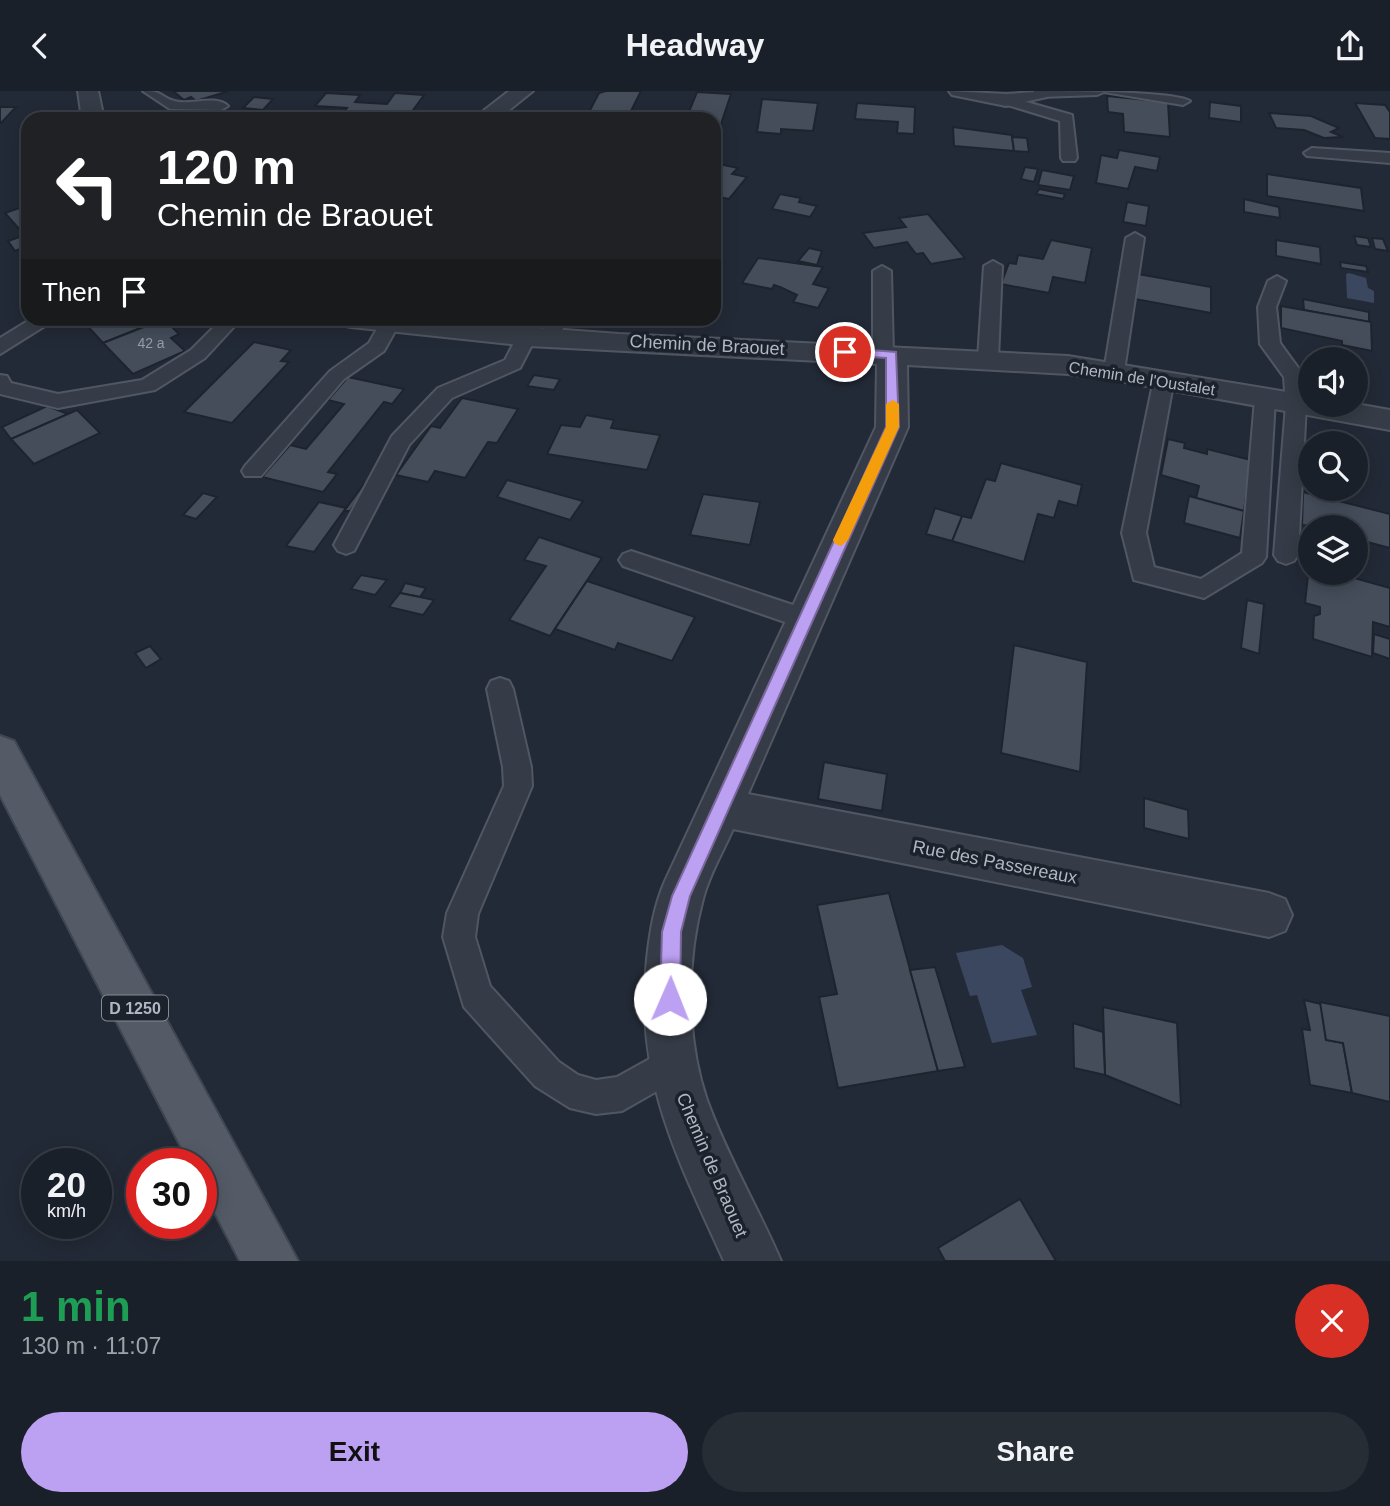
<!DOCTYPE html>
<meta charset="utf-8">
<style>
:root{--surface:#1a2029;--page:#272d35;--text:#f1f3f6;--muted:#9fa3a8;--line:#383e46;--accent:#bca0f2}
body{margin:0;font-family:Helvetica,sans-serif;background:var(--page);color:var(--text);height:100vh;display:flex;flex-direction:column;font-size:26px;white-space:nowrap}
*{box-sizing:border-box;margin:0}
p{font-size:23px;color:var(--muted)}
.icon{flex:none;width:38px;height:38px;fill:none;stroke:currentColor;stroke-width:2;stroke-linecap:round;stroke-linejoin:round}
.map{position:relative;height:1170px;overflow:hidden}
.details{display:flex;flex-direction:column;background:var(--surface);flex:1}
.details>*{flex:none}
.guide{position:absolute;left:21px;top:21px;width:700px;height:214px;border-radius:21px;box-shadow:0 4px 18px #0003,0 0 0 2px var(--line);background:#202124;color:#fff;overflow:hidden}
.tools{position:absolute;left:1298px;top:256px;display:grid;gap:14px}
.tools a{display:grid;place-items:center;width:70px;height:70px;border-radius:50%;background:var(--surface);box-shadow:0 4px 18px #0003,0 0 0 2px var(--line);font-size:35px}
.speed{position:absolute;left:21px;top:1057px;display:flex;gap:14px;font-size:35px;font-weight:700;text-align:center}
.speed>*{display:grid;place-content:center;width:91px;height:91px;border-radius:50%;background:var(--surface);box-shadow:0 4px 18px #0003,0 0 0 2px var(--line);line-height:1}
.speed small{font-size:18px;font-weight:400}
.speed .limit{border:10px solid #d22;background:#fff;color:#111}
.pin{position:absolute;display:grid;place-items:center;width:60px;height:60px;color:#fff;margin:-30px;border:4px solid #fff;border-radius:50%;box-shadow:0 2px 7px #0007}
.me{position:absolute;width:77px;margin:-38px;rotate:1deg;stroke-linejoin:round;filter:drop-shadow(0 0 5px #0008)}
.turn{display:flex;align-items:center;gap:24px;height:147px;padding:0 21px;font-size:32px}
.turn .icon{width:91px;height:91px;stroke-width:2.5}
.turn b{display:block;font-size:49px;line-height:60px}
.then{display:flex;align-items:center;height:66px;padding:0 21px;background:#0003;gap:14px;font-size:26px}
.round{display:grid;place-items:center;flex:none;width:74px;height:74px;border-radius:37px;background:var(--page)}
.summary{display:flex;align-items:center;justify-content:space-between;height:119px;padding:0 21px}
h1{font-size:42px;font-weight:700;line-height:52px;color:#1e9e55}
.action{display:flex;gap:14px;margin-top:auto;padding:14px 21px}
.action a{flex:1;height:80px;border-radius:42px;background:var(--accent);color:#111;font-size:28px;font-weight:700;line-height:80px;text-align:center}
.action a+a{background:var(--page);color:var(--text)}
header{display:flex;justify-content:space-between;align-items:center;height:91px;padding:0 21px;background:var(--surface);font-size:32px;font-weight:700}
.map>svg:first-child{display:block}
.water{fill:#3a475f}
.building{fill:#454d5b;stroke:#1e242e;stroke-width:2}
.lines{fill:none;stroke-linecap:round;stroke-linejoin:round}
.lane-casing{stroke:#515762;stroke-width:4}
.street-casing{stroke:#515762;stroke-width:4}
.primary-casing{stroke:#404651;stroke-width:4}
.lane{fill:#363c47;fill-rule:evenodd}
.street{fill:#363c47;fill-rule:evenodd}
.primary{fill:#545b67;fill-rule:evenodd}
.route{fill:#bca0f2;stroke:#7a689d;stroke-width:2}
.slow{fill:#f59e0b}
.labels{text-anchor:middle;stroke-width:7;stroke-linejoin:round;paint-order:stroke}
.number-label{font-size:14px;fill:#969caa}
.far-street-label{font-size:16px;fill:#b1b7c4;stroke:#1c222c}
.shield{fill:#1c222c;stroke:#848a96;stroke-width:2}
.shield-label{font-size:16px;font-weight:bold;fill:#b1b7c4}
.street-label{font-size:18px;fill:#b1b7c4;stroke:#1c222c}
</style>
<header><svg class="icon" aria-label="back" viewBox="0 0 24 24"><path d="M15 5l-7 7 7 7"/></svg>Headway<svg class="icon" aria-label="share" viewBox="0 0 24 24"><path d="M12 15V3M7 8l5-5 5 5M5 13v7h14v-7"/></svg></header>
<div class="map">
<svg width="1390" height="1170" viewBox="0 0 1390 1170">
<rect width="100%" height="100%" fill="#232a37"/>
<!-- water -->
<g class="water">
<polygon points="1349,182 1366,187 1368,197 1374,200 1374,212 1347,207 1346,183"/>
<polygon points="1002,854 1023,867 1032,896 1021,899 1037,944 992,952 977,904 970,905 956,862"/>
</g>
<!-- building -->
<g class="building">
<polygon points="173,0 229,0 196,10 191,6 184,9"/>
<polygon points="606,0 641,0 627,28 593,27 595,22 589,21 599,2"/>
<polygon points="697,1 731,3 720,36 714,36 714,28 686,28"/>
<polygon points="326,2 360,4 355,11 387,13 395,2 424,4 408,26 344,21 347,17 315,15"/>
<polygon points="1107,5 1168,11 1170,46 1124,41 1123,23 1108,21"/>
<polygon points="254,6 273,8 263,19 243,17"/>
<polygon points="762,8 818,12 813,40 781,38 781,43 757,41"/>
<polygon points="1210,11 1241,15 1241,31 1209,27"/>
<polygon points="857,12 915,16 914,43 897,42 898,31 855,28"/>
<polygon points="1355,12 1385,14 1390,21 1390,48 1375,47"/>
<polygon points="0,16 16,16 1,32 0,32"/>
<polygon points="1269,22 1311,25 1339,37 1331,41 1343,46 1324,47 1304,39 1276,37"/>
<polygon points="953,36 1012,44 1014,60 954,55"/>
<polygon points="1012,46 1027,47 1029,61 1014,60"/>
<polygon points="1119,59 1160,66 1157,80 1135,76 1128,98 1096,92 1101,64 1117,67"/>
<polygon points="714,72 738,77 732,83 747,86 729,108 714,105"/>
<polygon points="1025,76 1038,78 1034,91 1021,88"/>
<polygon points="1042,79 1074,85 1070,99 1038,94"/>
<polygon points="1267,83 1361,97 1364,120 1267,105"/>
<polygon points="1039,98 1065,103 1063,108 1036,103"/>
<polygon points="780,103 801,107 799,111 817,115 810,126 772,118"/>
<polygon points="1244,108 1279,116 1280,127 1244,121"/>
<polygon points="1127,111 1149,115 1146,135 1123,131"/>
<polygon points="28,114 28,148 5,122"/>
<polygon points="928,123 965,167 931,173 923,162 916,163 907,151 874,157 863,142 906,136 899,127"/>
<polygon points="25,144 28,155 15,160 8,150"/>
<polygon points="1354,145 1368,147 1371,156 1357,154"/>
<polygon points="1372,147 1383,148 1388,160 1375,158"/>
<polygon points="1051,149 1092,157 1085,192 1053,186 1049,202 1001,193 1009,172 1016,173 1018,164 1043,168"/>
<polygon points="1276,149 1320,156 1321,173 1276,165"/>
<polygon points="809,157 822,160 817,174 798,170"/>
<polygon points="758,167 823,176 813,193 829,197 818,217 793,211 797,204 780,196 774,194 772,198 742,192"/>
<polygon points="1340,171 1366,175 1368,181 1341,177"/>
<polygon points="1138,183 1211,196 1211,222 1135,208"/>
<polygon points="1303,208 1369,221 1369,231 1304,219"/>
<polygon points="1281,215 1371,231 1372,260 1342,254 1342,250 1281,237"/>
<polygon points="81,228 163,228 103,252"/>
<polygon points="164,228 179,243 171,247 185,260 133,283 103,252"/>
<polygon points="254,251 291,259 281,270 289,271 232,332 184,321"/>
<polygon points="534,284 560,288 554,299 527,295"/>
<polygon points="348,286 404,298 392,313 384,311 328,381 337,383 323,401 262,386 290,354 306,358 344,313 328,309"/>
<polygon points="462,307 518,318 497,352 488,351 465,387 435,380 428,391 396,384 431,335 440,337"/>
<polygon points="47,315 68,323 11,348 2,336"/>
<polygon points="77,319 100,342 34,373 11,348"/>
<polygon points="586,324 614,329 611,337 660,344 647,379 547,363 561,334 580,336"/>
<polygon points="1168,348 1185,352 1184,357 1207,363 1207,358 1251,369 1244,420 1196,407 1199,395 1161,384"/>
<polygon points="1001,372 1082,394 1077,415 1059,410 1054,427 1038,423 1024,471 952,450 962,425 971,427 986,388 995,390"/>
<polygon points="507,389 583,410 570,429 497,406"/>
<polygon points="364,393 369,394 350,420 344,420"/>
<polygon points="1303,401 1390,423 1390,457 1356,448 1356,436 1302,434"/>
<polygon points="203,402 217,406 196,428 183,424"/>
<polygon points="703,403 760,411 750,454 690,444"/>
<polygon points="1189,405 1244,420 1240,447 1184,432"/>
<polygon points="319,411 346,417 314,461 286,455"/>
<polygon points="935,417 962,425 952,450 926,443"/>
<polygon points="539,446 602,467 550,545 509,529 546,475 524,469"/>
<polygon points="1309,475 1311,481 1333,481 1390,497 1390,536 1373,531 1372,566 1313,548 1314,525 1320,523 1320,516 1305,512"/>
<polygon points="361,484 387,489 375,504 351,498"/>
<polygon points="587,490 695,526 672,570 618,552 615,559 555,538"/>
<polygon points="405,492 426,497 420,506 400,502"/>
<polygon points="400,502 420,506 434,509 423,524 389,516"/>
<polygon points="1247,509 1264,513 1259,563 1241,557"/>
<polygon points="1374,543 1390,548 1390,568 1373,562"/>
<polygon points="1014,554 1087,571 1080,681 1001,662"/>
<polygon points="150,555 161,568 146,577 135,562"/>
<polygon points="824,671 887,683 882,720 818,708"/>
<polygon points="1144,707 1188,719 1189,748 1144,737"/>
<polygon points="889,802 938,980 838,997 819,906 837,903 817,814"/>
<polygon points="935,876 965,976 938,980 910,879"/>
<polygon points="1304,909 1321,913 1326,949 1343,952 1352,1002 1310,994 1302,938 1310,939"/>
<polygon points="1320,911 1390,925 1390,1011 1352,1002 1343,952 1326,949"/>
<polygon points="1103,916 1177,932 1181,1015 1105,984"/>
<polygon points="1073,932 1103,941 1105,984 1074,977"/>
<polygon points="1020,1108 1056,1170 945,1170 938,1157"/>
</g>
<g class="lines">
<defs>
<g id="lane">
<path d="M143 0C163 0 159 5 174 10 190 15 215 3 228 15L221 19 170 18Z"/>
<path d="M1034 0C1062 0 1173 0 1190 10L1183 14 1104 1 1097 4 1040 6 1035 5Z"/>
<polygon points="1006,5 1072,24 1077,67 1075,70 1063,70 1061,67 1060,30 1001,12 999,9"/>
<polygon points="368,22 392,24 399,28 362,28 363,23"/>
<polygon points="1312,57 1390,62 1390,72 1307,65 1304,62"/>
<polygon points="1135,142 1144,147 1124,280 1114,286 1104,280 1126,147"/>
<polygon points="993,170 1002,175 998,268 988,274 978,268 984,175"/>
<polygon points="882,175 891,180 893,263 883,269 873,263 873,180"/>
<polygon points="1277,185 1286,190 1276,216 1280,252 1304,285 1306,314 1298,464 1294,470 1286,473 1278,470 1274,464 1286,314 1284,286 1260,253 1258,216 1268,190"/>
<polygon points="31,228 56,228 0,263 0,247"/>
<polygon points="222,228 241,228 205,267 155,299 58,317 0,303 0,284 7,285 11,292 58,303 142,289 191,259"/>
<polygon points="390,228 399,233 384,260 344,288 261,385 245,385 242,380 245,375 330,280 369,252 382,229"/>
<polygon points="552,228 570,228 554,250 540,250 537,246"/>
<polygon points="527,238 537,244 520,277 452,307 409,354 354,460 346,463 338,460 334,454 392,345 438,297 505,269 520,240"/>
<polygon points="1164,282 1174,288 1146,442 1154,476 1201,488 1242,462 1255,308 1265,301 1275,308 1266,466 1262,472 1204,507 1134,489 1122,442 1154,288"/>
<polygon points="631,460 814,521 818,528 814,535 805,538 623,475 619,469 623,463"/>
<polygon points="500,587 509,590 513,598 531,676 532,695 478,823 475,846 490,895 559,971 578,984 596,989 617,986 673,955 685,960 690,972 685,984 622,1020 596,1023 570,1017 535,995 464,916 443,846 447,822 504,695 503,676 487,598 491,590"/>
</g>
<g id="street">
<polygon points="78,0 98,0 104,28 82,28"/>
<polygon points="509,0 533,0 498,28 473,28"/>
<polygon points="949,0 1006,3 1049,0 1051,2 1047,6 1006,15 952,4"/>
<path d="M337 228H418L619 243 1068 265 1311 305V313H1356L1390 319V339L1114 289 1068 283 907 274 908 336 748 703 1269 802 1285 808 1292 824 1285 840 1269 846 733 738C723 761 709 784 703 808 686 870 686 948 707 1009 727 1065 758 1116 781 1170H724C677 1066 634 986 647 868 650 841 654 815 665 790L876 336 877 273 529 255 351 236 341 234Z"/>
</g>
<polygon id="primary" points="0,645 14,650 298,1170 240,1170 201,1095 201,1073 190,1073 0,704"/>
</defs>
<!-- lane casing -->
<use href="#lane" class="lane-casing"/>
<!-- street casing -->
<use href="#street" class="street-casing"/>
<!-- primary casing -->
<use href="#primary" class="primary-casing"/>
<!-- lane -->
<use href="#lane" class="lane"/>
<!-- street -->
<use href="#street" class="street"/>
<!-- primary -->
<use href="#primary" class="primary"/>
</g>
<!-- route -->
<polygon class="route" points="845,257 896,261 899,336 690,805 681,841 680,908 677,915 670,918 663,915 660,908 662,841 672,805 886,336 886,267 840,264 840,258"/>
<!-- slow -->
<polygon class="slow" points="893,309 899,313 899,336 848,449 841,455 835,453 833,449 886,336 886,313"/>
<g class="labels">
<!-- number labels -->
<g class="number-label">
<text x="151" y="257">42 a</text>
</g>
<!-- far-street labels -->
<g class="far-street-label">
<text transform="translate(1142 287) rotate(9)" y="6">Chemin de l'Oustalet</text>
</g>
<!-- shield labels -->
<rect class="shield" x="102" y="904.5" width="66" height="25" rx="5"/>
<g class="shield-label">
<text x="135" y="923">D 1250</text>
</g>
<!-- street labels -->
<g class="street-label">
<text transform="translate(707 254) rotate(3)" y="6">Chemin de Braouet</text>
<text transform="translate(995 771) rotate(11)" y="6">Rue des Passereaux</text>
<text transform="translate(712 1074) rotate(67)" y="6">Chemin de Braouet</text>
</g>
</g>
</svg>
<div class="tools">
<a><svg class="icon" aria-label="sound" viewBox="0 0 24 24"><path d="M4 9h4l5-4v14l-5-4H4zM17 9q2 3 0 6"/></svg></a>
<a><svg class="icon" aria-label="search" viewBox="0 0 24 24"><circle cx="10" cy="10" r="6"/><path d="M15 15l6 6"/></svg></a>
<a><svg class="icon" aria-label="layers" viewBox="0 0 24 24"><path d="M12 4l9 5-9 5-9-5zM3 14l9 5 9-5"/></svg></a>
</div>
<div class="speed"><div>20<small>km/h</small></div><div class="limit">30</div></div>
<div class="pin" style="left:845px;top:261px;background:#d93025"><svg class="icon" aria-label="arrive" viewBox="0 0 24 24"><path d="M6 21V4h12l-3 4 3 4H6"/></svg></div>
<svg class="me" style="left:670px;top:908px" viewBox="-20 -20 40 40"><circle r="19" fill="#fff"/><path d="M0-13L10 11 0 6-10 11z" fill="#bca0f2"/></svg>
<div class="guide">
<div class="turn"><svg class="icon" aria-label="left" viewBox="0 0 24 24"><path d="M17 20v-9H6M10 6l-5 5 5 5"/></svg><div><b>120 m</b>Chemin de Braouet</div></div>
<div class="then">Then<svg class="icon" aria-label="arrive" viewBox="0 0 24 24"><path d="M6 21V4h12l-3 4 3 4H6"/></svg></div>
</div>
</div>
<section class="details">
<div class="summary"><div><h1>1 min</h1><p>130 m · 11:07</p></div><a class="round" style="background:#d93025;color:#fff"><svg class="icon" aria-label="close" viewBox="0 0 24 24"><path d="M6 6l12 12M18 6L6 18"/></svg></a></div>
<div class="action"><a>Exit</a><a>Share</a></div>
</section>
